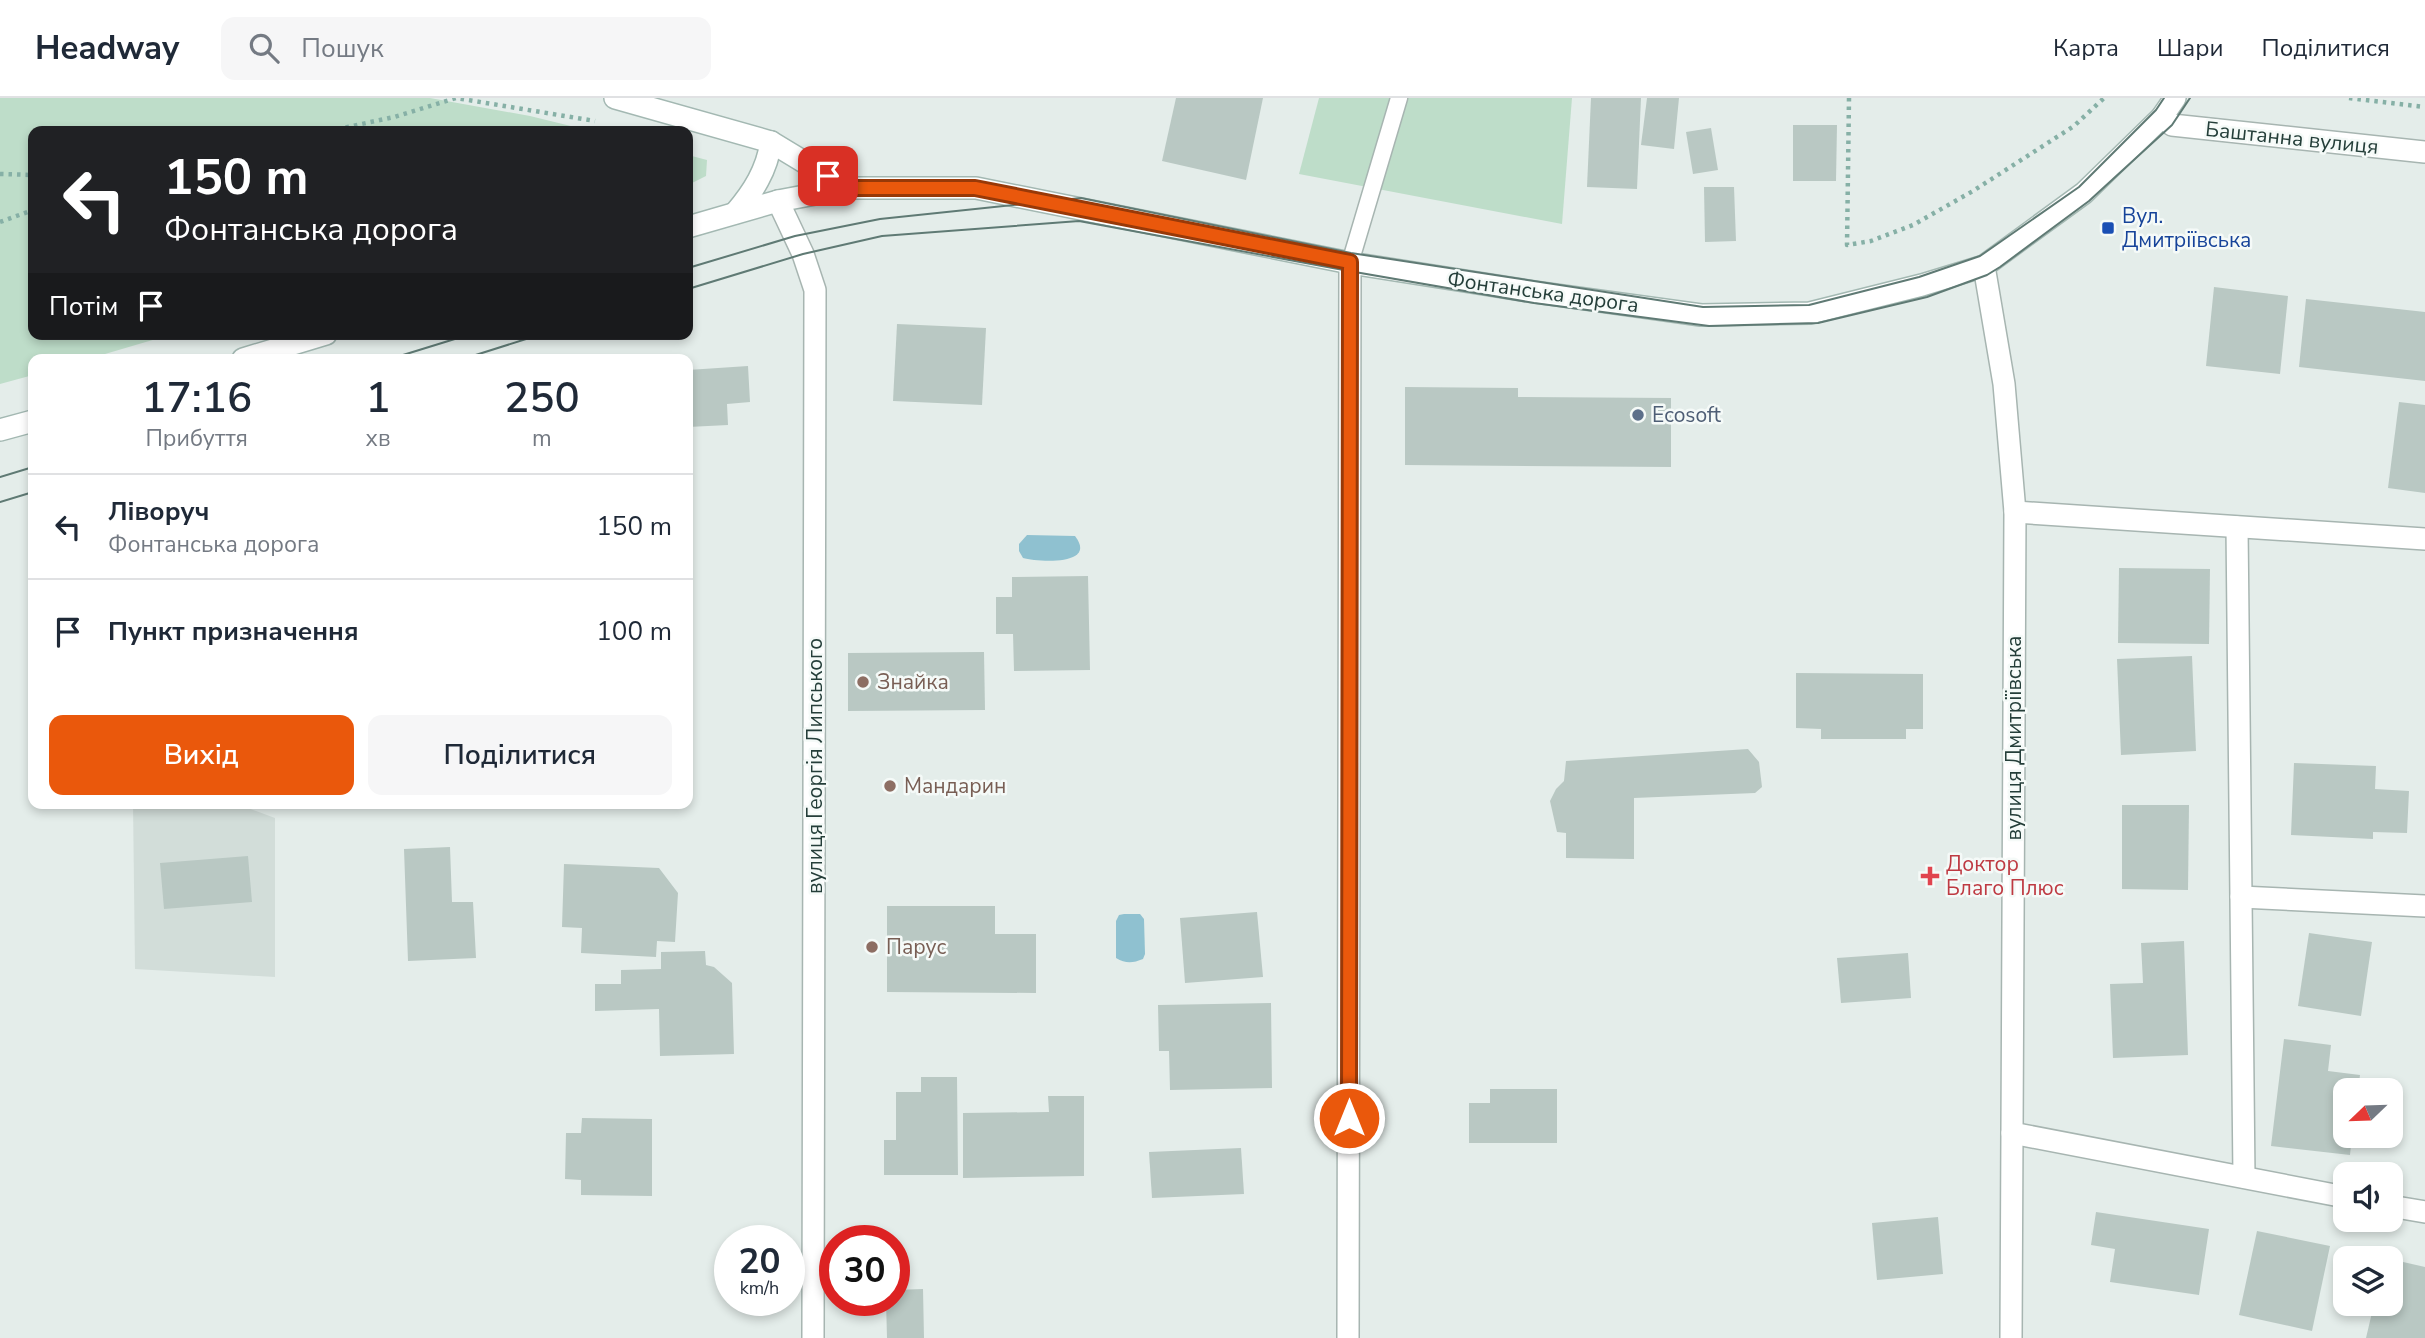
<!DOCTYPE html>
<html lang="uk">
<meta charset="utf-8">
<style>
:root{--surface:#fff;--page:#f6f6f7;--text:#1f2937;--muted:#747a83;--line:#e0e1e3;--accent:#ea580c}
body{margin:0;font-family:"Nunito Sans",sans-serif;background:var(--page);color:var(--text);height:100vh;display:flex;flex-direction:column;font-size:26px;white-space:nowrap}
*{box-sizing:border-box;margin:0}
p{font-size:23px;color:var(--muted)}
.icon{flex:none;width:38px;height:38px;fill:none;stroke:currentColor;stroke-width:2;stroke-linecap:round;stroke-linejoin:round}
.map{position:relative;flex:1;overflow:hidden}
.sheet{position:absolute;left:28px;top:256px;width:665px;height:455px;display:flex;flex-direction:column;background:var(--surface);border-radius:14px;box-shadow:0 4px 10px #0003}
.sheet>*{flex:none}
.guide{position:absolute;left:28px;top:28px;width:665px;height:214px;border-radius:14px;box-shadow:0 4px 10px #0003;background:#202124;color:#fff;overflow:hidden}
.needle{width:46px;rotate:247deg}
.tools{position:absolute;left:2333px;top:980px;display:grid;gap:14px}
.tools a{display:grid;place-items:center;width:70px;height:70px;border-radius:14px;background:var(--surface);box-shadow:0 4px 10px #0003;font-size:35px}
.speed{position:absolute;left:714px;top:1127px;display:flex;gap:14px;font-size:35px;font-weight:700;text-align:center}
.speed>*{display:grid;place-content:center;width:91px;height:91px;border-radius:50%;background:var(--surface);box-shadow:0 4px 10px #0003;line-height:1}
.speed small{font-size:18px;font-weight:400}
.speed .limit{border:10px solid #d22;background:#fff;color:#111}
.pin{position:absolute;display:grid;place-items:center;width:60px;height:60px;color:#fff;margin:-30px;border-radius:14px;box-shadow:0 4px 10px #0006}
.me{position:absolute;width:77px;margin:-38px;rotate:0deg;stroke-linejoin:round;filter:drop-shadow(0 0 5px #0008)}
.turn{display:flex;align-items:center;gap:24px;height:147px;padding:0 21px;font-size:32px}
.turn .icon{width:91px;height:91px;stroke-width:2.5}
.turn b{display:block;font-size:49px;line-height:60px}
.then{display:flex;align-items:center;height:66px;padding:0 21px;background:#0003;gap:14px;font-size:26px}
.eta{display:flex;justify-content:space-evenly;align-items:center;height:119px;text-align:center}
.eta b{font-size:42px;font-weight:600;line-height:49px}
.action{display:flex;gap:14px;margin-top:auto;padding:14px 21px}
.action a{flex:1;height:80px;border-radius:14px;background:var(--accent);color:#fff;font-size:28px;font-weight:600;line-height:80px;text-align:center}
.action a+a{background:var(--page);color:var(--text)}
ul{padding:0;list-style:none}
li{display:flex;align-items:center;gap:21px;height:105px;padding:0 21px;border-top:2px solid var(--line)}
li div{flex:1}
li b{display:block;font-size:26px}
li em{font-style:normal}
header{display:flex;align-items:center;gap:42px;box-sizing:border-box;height:98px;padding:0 35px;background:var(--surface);border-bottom:2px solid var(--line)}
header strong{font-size:33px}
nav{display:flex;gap:38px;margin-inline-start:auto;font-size:24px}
.search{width:490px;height:63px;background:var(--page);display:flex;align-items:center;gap:18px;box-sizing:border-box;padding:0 24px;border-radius:14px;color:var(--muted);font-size:26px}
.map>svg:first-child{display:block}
.built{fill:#d2ddd9}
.green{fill:#beddc9}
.water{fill:#8fc1d0}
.building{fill:#b9c8c3}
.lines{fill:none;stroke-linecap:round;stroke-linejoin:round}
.service-casing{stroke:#a7b5b1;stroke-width:19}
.minor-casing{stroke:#a7b5b1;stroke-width:24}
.tertiary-casing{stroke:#a7b5b1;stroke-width:24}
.secondary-casing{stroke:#a3b8b2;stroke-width:24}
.path{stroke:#86b0a6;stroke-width:4.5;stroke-dasharray:3.5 5;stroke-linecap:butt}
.service{stroke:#fff;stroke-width:16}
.minor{stroke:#fff;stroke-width:21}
.tertiary{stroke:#fff;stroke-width:21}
.secondary{stroke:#fff;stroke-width:21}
.tram{stroke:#5f7a74;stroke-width:2}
.route-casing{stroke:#983908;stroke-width:18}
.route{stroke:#ea580c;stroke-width:12}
.transit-dot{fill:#1a4fb4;stroke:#f5faf8;stroke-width:2.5}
.service-dot{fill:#5c6f8a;stroke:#f5faf8;stroke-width:2.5}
.education-dot{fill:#8d6e63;stroke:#f5faf8;stroke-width:2.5}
.health-dot{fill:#e0444e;stroke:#f5faf8;stroke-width:2.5}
.labels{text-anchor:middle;stroke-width:5;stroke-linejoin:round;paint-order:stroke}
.street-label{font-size:21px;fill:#243e39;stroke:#f5faf8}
.transit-label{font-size:21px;fill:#164399;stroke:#f5faf8;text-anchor:start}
.service-label{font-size:21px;fill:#4e5e75;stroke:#f5faf8;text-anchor:start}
.education-label{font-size:21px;fill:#785e54;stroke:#f5faf8;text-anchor:start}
.health-label{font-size:21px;fill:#be3a42;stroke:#f5faf8;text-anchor:start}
</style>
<header>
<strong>Headway</strong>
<div class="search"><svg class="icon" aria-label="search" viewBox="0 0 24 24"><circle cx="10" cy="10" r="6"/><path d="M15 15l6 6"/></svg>Пошук</div>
<nav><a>Карта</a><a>Шари</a><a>Поділитися</a></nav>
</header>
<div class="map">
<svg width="2425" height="1240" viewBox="0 0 2425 1240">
<rect width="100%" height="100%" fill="#e4edea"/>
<!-- built -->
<polygon class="built" points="133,705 201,705 242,708 275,720 275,879 135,871"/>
<!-- green -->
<g class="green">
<polygon points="0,0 430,0 530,18 591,33 33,33 33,236 173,236 88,261 33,261 33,277 0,286"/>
<polygon points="1319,0 1572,0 1562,126 1299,76"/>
<polygon points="688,57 707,62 706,78 688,87"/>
</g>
<!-- water -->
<g class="water">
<path d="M1027 437 1075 438C1098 468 1038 464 1023 460L1019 453V446Z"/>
<path d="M1124 816H1140L1144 821 1145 856 1143 861C1133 865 1126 866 1116 860V823L1119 817Z"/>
</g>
<!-- building -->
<g class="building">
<polygon points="1176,0 1263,0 1246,82 1162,63"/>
<polygon points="1591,0 1641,0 1637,91 1587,89"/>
<polygon points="1647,0 1679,0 1674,51 1641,47"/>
<polygon points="1793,27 1837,27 1836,83 1793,83"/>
<polygon points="1711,30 1718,72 1693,76 1686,34"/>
<polygon points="1704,89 1734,89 1736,143 1705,144"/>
<polygon points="2214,189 2288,198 2280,276 2206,268"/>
<polygon points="2306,201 2425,214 2425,283 2299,269"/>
<polygon points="897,226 986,230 982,307 893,303"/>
<polygon points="748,268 750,304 727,306 728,327 688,329 688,272"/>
<polygon points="1405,289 1518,290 1518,299 1671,300 1671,369 1405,367"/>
<polygon points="2399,304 2425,307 2425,395 2388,390"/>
<polygon points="2119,470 2210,471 2209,546 2118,545"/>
<polygon points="1088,478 1090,572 1014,573 1013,536 996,536 996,499 1012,499 1012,479"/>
<polygon points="984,554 985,612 848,613 848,555"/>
<polygon points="2192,558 2196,653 2121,657 2117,561"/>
<polygon points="1796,575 1923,576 1923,631 1906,631 1906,641 1821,641 1821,631 1796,630"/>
<polygon points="1748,651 1759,664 1762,689 1755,695 1634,700 1634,761 1566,760 1566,735 1557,734 1550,703 1556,691 1564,683 1566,663"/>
<polygon points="2294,665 2376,668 2375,691 2409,693 2407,735 2373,734 2373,741 2291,737"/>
<polygon points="2122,707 2189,707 2188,792 2122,791"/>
<polygon points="450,749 452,804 473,804 476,860 408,863 404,751"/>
<polygon points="248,758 252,804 164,811 160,765"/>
<polygon points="564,766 659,770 678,795 675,844 657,843 656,859 581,855 582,830 562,829"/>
<polygon points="887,808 995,808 995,836 1036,836 1036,895 887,894"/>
<polygon points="1257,814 1263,879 1185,885 1180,820"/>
<polygon points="2309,835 2372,844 2361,918 2298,908"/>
<polygon points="2184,843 2188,957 2113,960 2110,886 2143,885 2141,845"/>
<polygon points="705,853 706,867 714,869 732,885 734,956 660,958 659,911 595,913 595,886 621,886 621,872 661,871 661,854"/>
<polygon points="1908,855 1911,900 1841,905 1837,860"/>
<polygon points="1271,905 1272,990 1170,992 1169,953 1159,953 1158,907"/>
<polygon points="2284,941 2331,947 2328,973 2360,977 2358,992 2345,992 2345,1038 2352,1038 2350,1057 2271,1048"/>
<polygon points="921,979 957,979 958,1077 884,1077 884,1042 896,1042 896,994 921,994"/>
<polygon points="1490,991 1557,991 1557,1045 1469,1045 1469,1005 1490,1005"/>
<polygon points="1048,998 1084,998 1084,1078 963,1080 963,1015 1049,1014"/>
<polygon points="582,1020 652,1021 652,1098 581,1097 581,1082 565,1081 566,1035 581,1035"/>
<polygon points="1241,1050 1244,1096 1152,1100 1149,1054"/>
<polygon points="2096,1114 2209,1131 2199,1197 2110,1184 2115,1151 2091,1147"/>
<polygon points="1938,1119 1943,1176 1877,1182 1872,1125"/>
<polygon points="2257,1133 2330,1148 2312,1233 2239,1217"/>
<polygon points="2390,1161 2425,1169 2425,1240 2366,1240 2374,1206 2390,1206"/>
<polygon points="923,1191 924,1240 887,1240 886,1202 894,1202 894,1192"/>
</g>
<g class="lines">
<defs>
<polyline id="service" points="1350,165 1399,0"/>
<g id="minor">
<polyline points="2162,19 2172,27 2425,54"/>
<polyline points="2015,414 2425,441"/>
<polyline points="2237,429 2244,1079"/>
<polyline points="2241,799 2425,808"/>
<polyline points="2012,1035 2345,1099"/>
<polyline points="2390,1108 2425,1114"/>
<polyline points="1348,1240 1350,165"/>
</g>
<g id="tertiary">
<polyline points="778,103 803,156 815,192 813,1240"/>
<polyline points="1984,168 2004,286 2015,414 2011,1240"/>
</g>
<g id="secondary">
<polyline points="615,0 771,44 847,90"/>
<path d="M735 115C753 94 767 72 771 44"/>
<polyline points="688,129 778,103 847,90 976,90 1350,165 1535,194 1701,217 1810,215 1922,187 1984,168 2084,95 2162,19 2175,0"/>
<polyline points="243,261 326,236"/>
<polyline points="0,332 33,323"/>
</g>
</defs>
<!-- service casing -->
<use href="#service" class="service-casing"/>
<!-- minor casing -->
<use href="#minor" class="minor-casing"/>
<!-- tertiary casing -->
<use href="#tertiary" class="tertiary-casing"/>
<!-- secondary casing -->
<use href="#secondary" class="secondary-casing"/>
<!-- path -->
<g class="path">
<polyline points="1849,0 1847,147 1871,143 1913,127 1973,93 2074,28 2104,0"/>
<polyline points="2349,0 2425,9"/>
<polyline points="329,33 394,19 456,0 595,23"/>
<polyline points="0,76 33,77"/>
<polyline points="0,124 33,112"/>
</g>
<!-- service -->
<use href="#service" class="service"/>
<!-- minor -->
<use href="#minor" class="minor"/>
<!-- tertiary -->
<use href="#tertiary" class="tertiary"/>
<!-- secondary -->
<use href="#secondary" class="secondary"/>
<!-- tram -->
<g class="tram">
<polyline points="688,170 795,138 880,121 1081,100 1351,155 1703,209 1809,207 1919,179 1980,158 2079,89 2156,12 2164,0"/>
<polyline points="688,191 803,156 882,138 1079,123 1349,173 1534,205 1709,228 1818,225 1927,199 1987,177 2000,169 2089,103 2172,27 2190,0"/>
<polyline points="390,261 471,236"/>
<polyline points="463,261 542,236"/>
<polyline points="0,379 33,369"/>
<polyline points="0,404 33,394"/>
</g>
</g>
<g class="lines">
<defs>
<polyline id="route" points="828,78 847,90 975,90 1350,164 1349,1020"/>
</defs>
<!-- route casing -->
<use href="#route" class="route-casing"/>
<!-- route -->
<use href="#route" class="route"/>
</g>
<!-- markers -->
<rect class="transit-dot" x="2101" y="123" width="14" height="14" rx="3.5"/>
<circle class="service-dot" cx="1638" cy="317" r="7"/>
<g class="education-dot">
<circle cx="863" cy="584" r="7"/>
<circle cx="890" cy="688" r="7"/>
<circle cx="872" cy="849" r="7"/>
</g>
<path class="health-dot" d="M1926.5 767.5h7v7h7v7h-7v7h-7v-7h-7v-7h7z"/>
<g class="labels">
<!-- street labels -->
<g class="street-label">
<text transform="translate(2292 40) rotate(6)" y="7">Баштанна вулиця</text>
<text transform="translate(1543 194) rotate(8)" y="7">Фонтанська дорога</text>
<text transform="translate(2014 640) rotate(-90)" y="7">вулиця Дмитріївська</text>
<text transform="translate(815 668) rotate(-90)" y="7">вулиця Георгія Липського</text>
</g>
<!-- transit labels -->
<g class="transit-label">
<text x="2122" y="125">Вул.<tspan x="2122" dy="24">Дмитріївська</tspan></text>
</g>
<!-- service labels -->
<g class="service-label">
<text x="1652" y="324">Ecosoft</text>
</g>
<!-- education labels -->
<g class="education-label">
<text x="877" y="591">Знайка</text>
<text x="904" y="695">Мандарин</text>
<text x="886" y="856">Парус</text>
</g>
<!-- health labels -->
<g class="health-label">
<text x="1946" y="773">Доктор<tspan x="1946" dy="24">Благо Плюс</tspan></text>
</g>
</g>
</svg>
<div class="tools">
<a><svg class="needle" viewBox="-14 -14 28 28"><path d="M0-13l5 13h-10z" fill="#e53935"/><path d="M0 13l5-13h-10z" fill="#747a83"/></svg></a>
<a><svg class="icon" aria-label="sound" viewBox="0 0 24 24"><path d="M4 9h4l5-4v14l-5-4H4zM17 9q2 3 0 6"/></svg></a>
<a><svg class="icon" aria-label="layers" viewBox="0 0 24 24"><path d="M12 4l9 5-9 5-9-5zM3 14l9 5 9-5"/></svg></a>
</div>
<div class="speed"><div>20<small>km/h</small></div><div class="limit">30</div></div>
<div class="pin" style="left:828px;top:78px;background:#d93025"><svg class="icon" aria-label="arrive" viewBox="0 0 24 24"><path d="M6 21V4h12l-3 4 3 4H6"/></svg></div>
<svg class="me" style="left:1349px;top:1020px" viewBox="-20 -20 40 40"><circle r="17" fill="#ea580c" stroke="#fff" stroke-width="3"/><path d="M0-11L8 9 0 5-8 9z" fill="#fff"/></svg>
<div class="guide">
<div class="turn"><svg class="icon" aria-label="left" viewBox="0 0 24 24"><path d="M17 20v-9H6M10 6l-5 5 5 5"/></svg><div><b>150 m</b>Фонтанська дорога</div></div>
<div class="then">Потім<svg class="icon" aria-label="arrive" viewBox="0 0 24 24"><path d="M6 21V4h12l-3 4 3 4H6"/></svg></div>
</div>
<section class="sheet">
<div class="eta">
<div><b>17:16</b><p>Прибуття</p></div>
<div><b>1</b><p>хв</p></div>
<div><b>250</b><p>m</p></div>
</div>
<ul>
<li><svg class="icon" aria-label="left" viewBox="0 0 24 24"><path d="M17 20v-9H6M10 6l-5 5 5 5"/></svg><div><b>Ліворуч</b><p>Фонтанська дорога</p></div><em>150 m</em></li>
<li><svg class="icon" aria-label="arrive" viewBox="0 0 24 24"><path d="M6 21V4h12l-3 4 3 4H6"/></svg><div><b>Пункт призначення</b></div><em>100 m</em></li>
</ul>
<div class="action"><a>Вихід</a><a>Поділитися</a></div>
</section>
</div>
